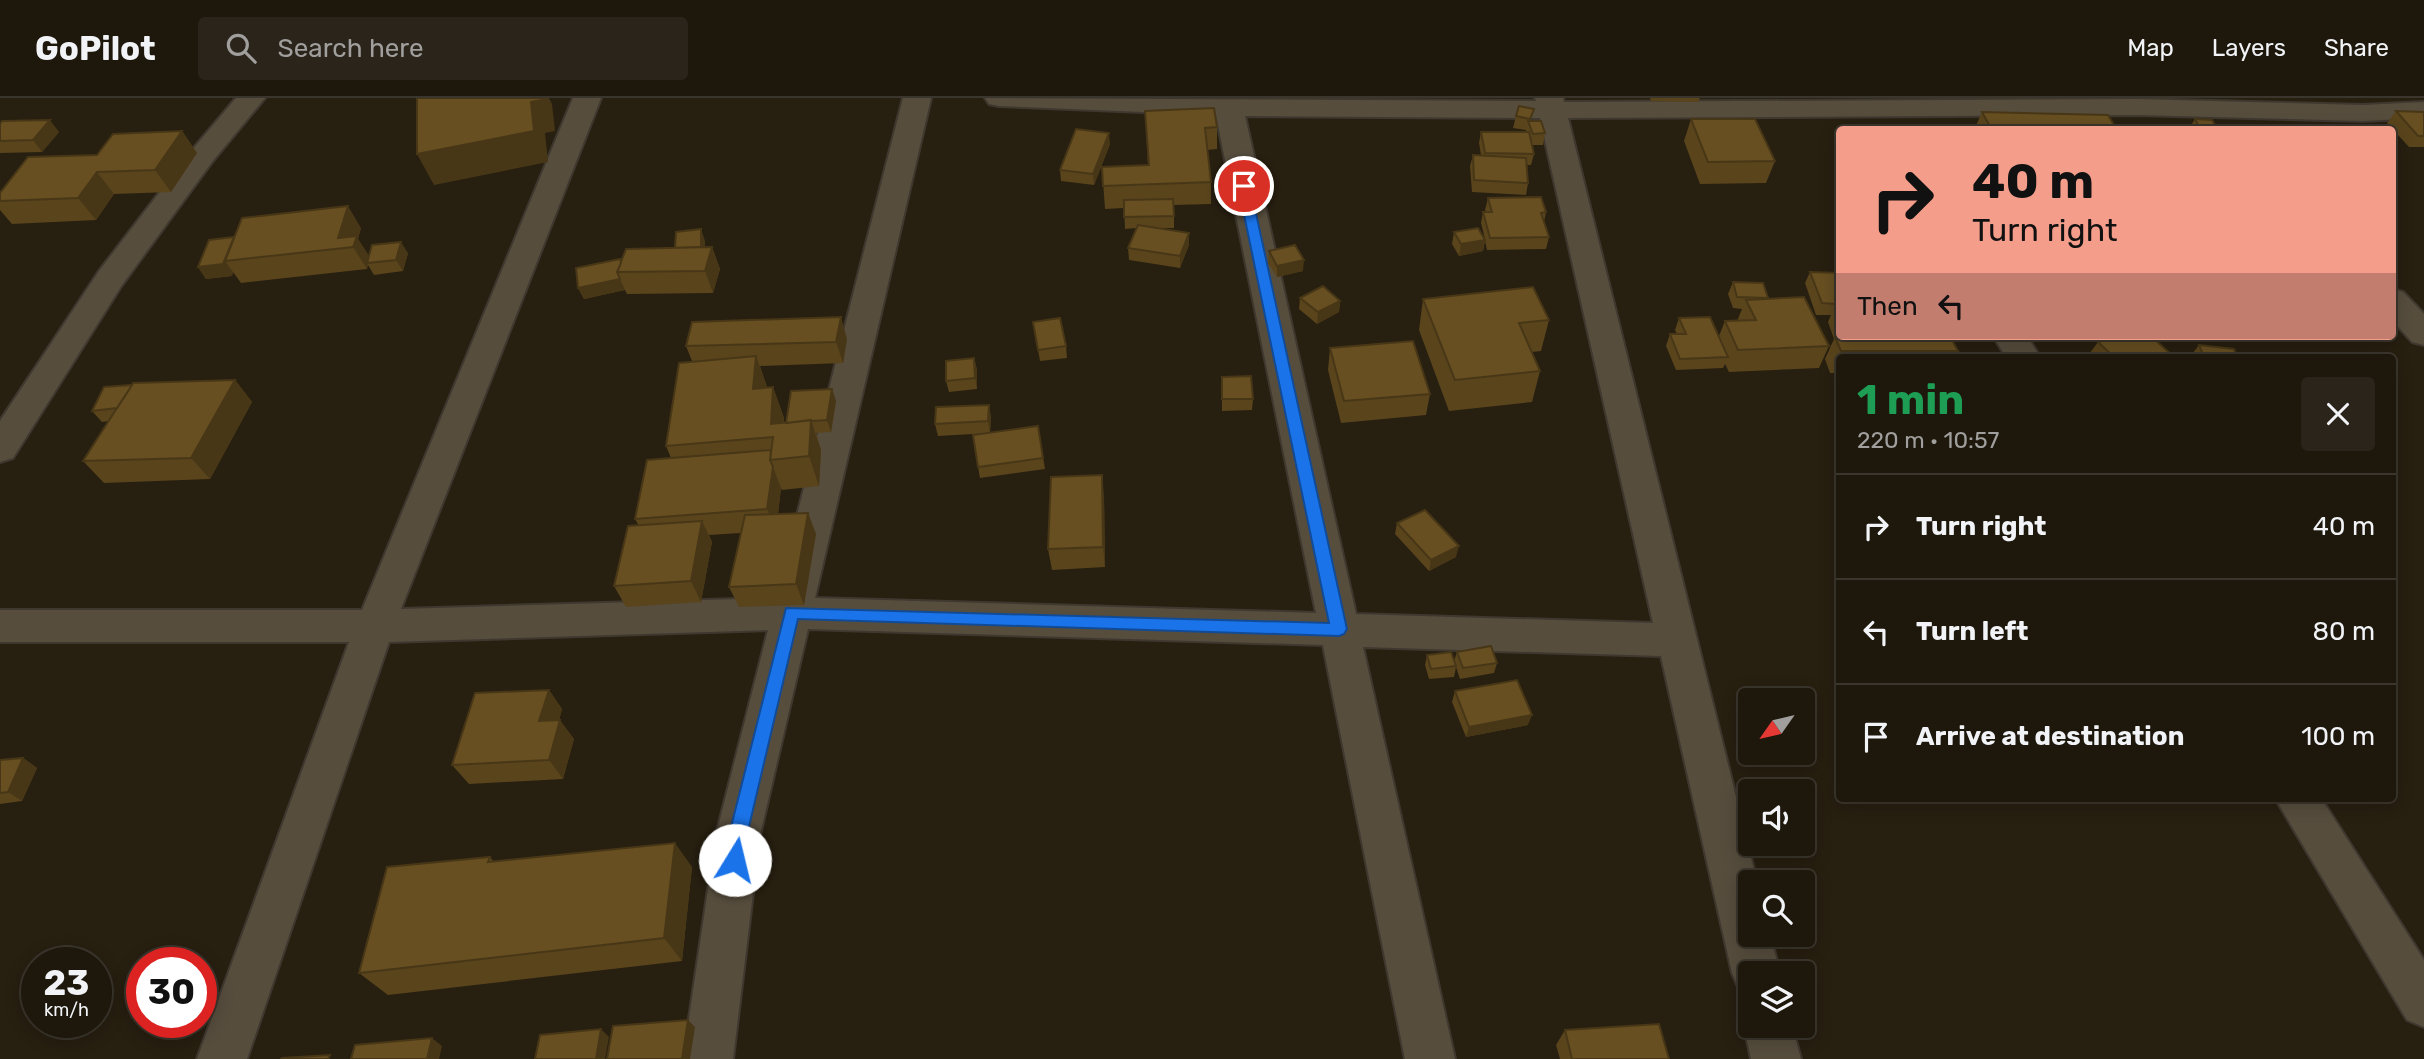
<!DOCTYPE html>
<meta charset="utf-8">
<style>
:root{--surface:#1d170c;--page:#2a241a;--text:#f1f3f6;--muted:#a09f9d;--line:#3b362d}
body{margin:0;font-family:Rubik,sans-serif;background:var(--page);color:var(--text);height:100vh;display:flex;flex-direction:column;font-size:26px;white-space:nowrap}
*{box-sizing:border-box;margin:0}
p{font-size:23px;color:var(--muted)}
.icon{flex:none;width:38px;height:38px;fill:none;stroke:currentColor;stroke-width:2;stroke-linecap:round;stroke-linejoin:round}
.map{position:relative;flex:1;overflow:hidden}
.panel{position:absolute;left:1836px;top:256px;width:560px;height:448px;display:flex;flex-direction:column;background:var(--surface);border-radius:7px;box-shadow:0 4px 18px #0003,0 0 0 2px var(--line)}
.panel>*{flex:none}
.hud{position:absolute;left:1836px;top:28px;width:560px;height:214px;border-radius:7px;box-shadow:0 4px 18px #0003,0 0 0 2px var(--line);background:#f49d8b;color:#111;overflow:hidden}
.needle{width:46px;rotate:236deg}
.buttons{position:absolute;left:1738px;top:590px;display:grid;gap:14px}
.buttons a{display:grid;place-items:center;width:77px;height:77px;border-radius:7px;background:var(--surface);box-shadow:0 4px 18px #0003,0 0 0 2px var(--line);font-size:35px}
.speed{position:absolute;left:21px;top:849px;display:flex;gap:14px;font-size:35px;font-weight:700;text-align:center}
.speed>*{display:grid;place-content:center;width:91px;height:91px;border-radius:50%;background:var(--surface);box-shadow:0 4px 18px #0003,0 0 0 2px var(--line);line-height:1}
.speed small{font-size:18px;font-weight:400}
.speed .limit{border:10px solid #d22;background:#fff;color:#111}
.pin{position:absolute;display:grid;place-items:center;width:60px;height:60px;color:#fff;margin:-30px;border:4px solid #fff;border-radius:50%;box-shadow:0 2px 7px #0007}
.me{position:absolute;width:77px;margin:-38px;rotate:9deg;stroke-linejoin:round;filter:drop-shadow(0 0 5px #0008)}
.turn{display:flex;align-items:center;gap:24px;height:147px;padding:0 21px;font-size:32px}
.turn .icon{width:91px;height:91px;stroke-width:2.5}
.turn b{display:block;font-size:49px;line-height:60px}
.then{display:flex;align-items:center;height:66px;padding:0 21px;background:#0003;gap:14px;font-size:26px}
.round{display:grid;place-items:center;flex:none;width:74px;height:74px;border-radius:7px;background:var(--page)}
.headline{display:flex;align-items:center;justify-content:space-between;height:119px;padding:0 21px}
h1{font-size:42px;font-weight:700;line-height:52px;color:#1e9e55}
ul{padding:0;list-style:none}
li{display:flex;align-items:center;gap:21px;height:105px;padding:0 21px;border-top:2px solid var(--line)}
li div{flex:1}
li b{display:block;font-size:26px}
li em{font-style:normal}
header{display:flex;align-items:center;gap:42px;box-sizing:border-box;height:98px;padding:0 35px;background:var(--surface);border-bottom:2px solid var(--line)}
header strong{font-size:33px}
nav{display:flex;gap:38px;margin-inline-start:auto;font-size:24px}
.search{width:490px;height:63px;background:var(--page);display:flex;align-items:center;gap:18px;box-sizing:border-box;padding:0 24px;border-radius:7px;color:var(--muted);font-size:26px}
.map>svg:first-child{display:block}
.lines{fill:none;stroke-linecap:round;stroke-linejoin:round}
.minor-casing{stroke:#3f382f;stroke-width:4}
.minor{fill:#564d3d;fill-rule:evenodd}
.wall{fill:#59441c}
.shaded-wall{fill:#483717}
.building{fill:#674f21;stroke:#483717;stroke-width:2}
.route{fill:#1a73e8;stroke:#114b97;stroke-width:2}
</style>
<header>
<strong>GoPilot</strong>
<div class="search"><svg class="icon" aria-label="search" viewBox="0 0 24 24"><circle cx="10" cy="10" r="6"/><path d="M15 15l6 6"/></svg>Search here</div>
<nav><a>Map</a><a>Layers</a><a>Share</a></nav>
</header>
<div class="map">
<svg width="2424" height="961" viewBox="0 0 2424 961">
<rect width="100%" height="100%" fill="#271f10"/>
<g class="lines">
<defs>
<g id="minor">
<polygon points="236,0 265,0 212,64 122,187 13,360 0,364 0,323 99,173 192,52"/>
<path d="M573 0H601L401 511 776 500 903 0H931L815 500 1316 515 1216 17 999 8 989 6 985 0 1536 3 1535 0H1563L1564 4 2136 1 2363 7 2424 4V20L2363 23 2136 17 1568 20 1757 784H1750V836H1770L1780 875H1750V895L1739 891 1732 875 1661 558 1363 549 1455 961H1405L1323 547 808 531 760 737 733 961H683L716 737 768 532 389 544 247 961H197L349 544H0V512H362ZM1245 18 1540 20 1653 525 1356 516Z"/>
<polygon points="2392,191 2403,194 2424,216 2424,247 2412,244 2392,222"/>
<polygon points="1993,238 2027,238 2040,259 2006,259"/>
<polygon points="2275,700 2321,700 2424,862 2424,929 2407,922"/>
<polygon points="1750,913 1750,928 1792,928 1801,961 1751,961 1744,928"/>
</g>
</defs>
<!-- minor casing -->
<use href="#minor" class="minor-casing"/>
<!-- minor -->
<use href="#minor" class="minor"/>
</g>
<!-- wall -->
<g class="wall">
<polygon points="1650,0 1700,0 1698,4 1651,3"/>
<polygon points="1519,8 1532,23 1545,35 1543,47 1532,47 1534,56 1531,67 1527,67 1528,85 1526,97 1472,94 1470,68 1473,57 1481,57 1479,45 1481,34 1526,34 1526,32 1513,30 1516,18"/>
<polygon points="1145,13 1217,29 1217,51 1207,52 1211,84 1211,106 1174,107 1174,130 1156,130 1189,135 1189,147 1180,170 1129,162 1128,150 1137,130 1125,131 1124,110 1105,111 1102,69 1148,67"/>
<polygon points="2396,13 2424,14 2424,49 2409,49 2387,25"/>
<polygon points="1982,14 2117,32 1974,32"/>
<polygon points="1691,21 1775,63 1766,85 1700,86 1684,43"/>
<polygon points="2195,21 2218,32 2188,32"/>
<polygon points="0,26 59,34 42,54 0,55"/>
<polygon points="182,33 197,55 171,94 114,96 96,122 12,126 0,112 0,95 97,57"/>
<polygon points="1110,46 1094,87 1061,83 1060,72"/>
<polygon points="1488,100 1546,114 1544,124 1549,139 1546,151 1487,152 1485,143 1483,153 1459,158 1452,146 1454,134 1485,141 1481,125 1483,114 1486,114 1485,112"/>
<polygon points="361,130 358,141 369,158 408,155 403,173 374,177 368,167 367,171 241,185 233,174 232,178 206,181 198,169 234,140"/>
<polygon points="705,143 705,149 712,149 720,171 713,195 627,196 625,192 584,201 578,190 620,161 621,163"/>
<polygon points="1269,153 1303,173 1277,179 1268,165"/>
<polygon points="1810,174 1839,175 1839,238 1950,238 1958,253 1954,259 1839,259 1839,275 1830,275 1825,261 1834,241 1828,224 1831,217 1816,217 1805,185"/>
<polygon points="1733,184 1763,185 1768,201 1829,248 1819,270 1729,274 1725,266 1723,270 1676,272 1666,248 1670,236 1677,236 1675,232 1679,220 1719,238 1725,223 1737,223 1742,211 1733,210 1728,196"/>
<polygon points="1300,200 1340,203 1339,214 1317,226 1299,211"/>
<polygon points="1423,201 1549,222 1541,253 1532,254 1540,273 1532,304 1449,313 1419,232"/>
<polygon points="1033,224 1066,248 1067,260 1040,263"/>
<polygon points="847,241 843,265 760,268 767,290 773,289 784,320 784,325 836,303 831,334 816,335 821,352 819,388 782,392 781,390 778,416 808,415 816,436 804,507 739,509 729,489 741,435 709,437 712,444 701,504 626,509 614,488 639,428 635,421 671,360 666,348 692,263 686,248"/>
<polygon points="2098,244 2174,259 2087,259"/>
<polygon points="2199,247 2237,259 2190,259"/>
<polygon points="1330,250 1430,296 1426,317 1341,325 1328,272"/>
<polygon points="974,260 977,272 977,291 949,294 946,283"/>
<polygon points="1222,279 1253,301 1252,312 1222,313"/>
<polygon points="235,282 252,304 210,381 104,385 83,363 109,323 102,324 92,313"/>
<polygon points="991,318 990,335 938,338 935,326"/>
<polygon points="1038,328 1045,371 980,380 978,369"/>
<polygon points="1104,398 1105,469 1052,472 1048,451"/>
<polygon points="1397,425 1456,459 1429,473 1395,436"/>
<polygon points="1457,554 1497,565 1494,575 1460,581 1456,569 1454,579 1429,581 1425,567 1427,557 1454,563"/>
<polygon points="549,592 562,611 559,622 574,641 563,681 469,686 452,667"/>
<polygon points="1455,593 1528,627 1466,639 1452,604"/>
<polygon points="23,660 37,670 22,703 0,706 0,662"/>
<polygon points="490,759 494,764 692,769 682,863 388,897 359,875"/>
<polygon points="1565,932 1669,961 1560,961 1556,947"/>
</g>
<!-- shaded-wall -->
<g class="shaded-wall">
<polygon points="541,0 549,0 552,6 555,33 545,35 548,64 434,87 417,56"/>
<polygon points="50,22 59,34 42,54 33,42"/>
<polygon points="182,33 197,55 171,94 155,72"/>
<polygon points="1109,35 1110,46 1094,87 1093,76"/>
<polygon points="97,74 114,96 96,122 78,100"/>
<polygon points="348,108 361,130 358,141 370,160 367,165 368,167 367,171 353,149 338,140"/>
<polygon points="701,131 705,143 705,161 701,150"/>
<polygon points="1189,135 1189,147 1180,170 1180,158"/>
<polygon points="234,139 242,150 225,163 233,174 232,178 206,181 198,169"/>
<polygon points="1485,142 1483,153 1459,158 1461,146"/>
<polygon points="401,144 408,155 403,173 396,162"/>
<polygon points="712,149 720,171 713,195 705,173"/>
<polygon points="1304,162 1303,173 1277,179 1277,168"/>
<polygon points="620,181 625,192 584,201 578,190"/>
<polygon points="1340,203 1339,214 1317,226 1318,214"/>
<polygon points="841,219 847,241 843,265 836,244"/>
<polygon points="756,258 767,288 764,321 753,291"/>
<polygon points="974,260 977,272 977,291 975,280"/>
<polygon points="235,282 252,304 210,381 191,360"/>
<polygon points="773,289 784,320 782,356 771,326"/>
<polygon points="832,291 836,303 831,334 827,322"/>
<polygon points="989,307 991,318 990,335 988,323"/>
<polygon points="811,322 821,352 819,388 809,358"/>
<polygon points="773,369 781,390 776,432 767,411"/>
<polygon points="1102,377 1104,398 1105,469 1103,449"/>
<polygon points="808,415 816,436 804,507 796,486"/>
<polygon points="702,423 712,444 701,504 691,483"/>
<polygon points="1459,448 1456,459 1429,473 1431,462"/>
<polygon points="549,592 562,611 554,642 539,623"/>
<polygon points="1532,617 1528,627 1466,639 1469,629"/>
<polygon points="560,622 574,641 563,681 549,662"/>
<polygon points="23,660 37,670 22,703 8,694"/>
<polygon points="675,745 692,769 682,863 664,840"/>
<polygon points="688,922 695,929 690,961 682,961"/>
<polygon points="601,931 609,939 605,961 596,961"/>
<polygon points="432,940 442,948 439,961 427,961"/>
</g>
<!-- building -->
<g class="building">
<polygon points="417,0 541,0 542,2 531,4 534,33 417,56"/>
<polygon points="1519,8 1534,11 1530,21 1516,18"/>
<polygon points="1214,10 1217,29 1205,30 1211,84 1103,88 1102,69 1149,67 1145,13"/>
<polygon points="2396,13 2424,14 2424,38 2418,38"/>
<polygon points="1982,14 2108,17 2117,32 1992,32"/>
<polygon points="1691,21 1755,21 1775,63 1708,64"/>
<polygon points="2195,21 2212,22 2218,32 2201,32"/>
<polygon points="50,22 33,42 0,43 0,26 2,23"/>
<polygon points="1528,23 1541,23 1545,35 1533,36"/>
<polygon points="1076,31 1109,35 1093,76 1060,72"/>
<polygon points="182,33 155,72 97,74 78,100 0,103 0,95 28,59 97,57 113,36"/>
<polygon points="1481,34 1529,34 1534,56 1485,55"/>
<polygon points="1473,57 1526,60 1528,85 1474,82"/>
<polygon points="1541,99 1546,114 1541,115 1549,139 1490,140 1483,114 1492,114 1488,100"/>
<polygon points="1173,101 1174,118 1124,119 1124,102"/>
<polygon points="348,108 338,140 357,138 353,149 225,163 242,120"/>
<polygon points="1138,127 1189,135 1180,158 1128,150"/>
<polygon points="1478,130 1485,142 1461,146 1454,134"/>
<polygon points="701,131 701,149 675,150 676,134"/>
<polygon points="234,139 223,166 198,169 209,142"/>
<polygon points="401,144 396,162 367,165 372,147"/>
<polygon points="1295,147 1304,162 1277,168 1269,153"/>
<polygon points="712,149 705,173 617,174 626,151"/>
<polygon points="620,161 621,165 617,174 620,181 578,190 576,170"/>
<polygon points="1810,174 1839,175 1839,202 1838,202 1836,206 1822,205"/>
<polygon points="1733,184 1763,185 1768,200 1737,199"/>
<polygon points="1323,188 1340,203 1318,214 1300,200"/>
<polygon points="1533,189 1549,222 1519,225 1540,273 1455,282 1423,201"/>
<polygon points="1804,199 1829,248 1738,252 1725,223 1756,222 1746,202"/>
<polygon points="841,219 836,244 686,248 692,224"/>
<polygon points="1710,219 1728,259 1680,261 1670,236 1686,236 1679,220"/>
<polygon points="1060,220 1066,248 1038,252 1033,224"/>
<polygon points="1853,238 1950,238 1958,253 1841,253 1835,239"/>
<polygon points="2122,238 2151,238 2174,259 2114,259 2098,244"/>
<polygon points="1413,243 1430,296 1344,303 1330,250"/>
<polygon points="2199,247 2234,251 2237,259 2204,259"/>
<polygon points="756,258 753,291 773,289 771,326 811,322 809,358 770,362 773,339 666,348 679,265"/>
<polygon points="974,260 975,280 946,283 946,263"/>
<polygon points="1251,278 1253,301 1222,301 1222,279"/>
<polygon points="235,282 191,360 83,363 133,285"/>
<polygon points="132,287 117,310 92,313 104,289"/>
<polygon points="832,291 827,322 811,323 811,322 786,325 791,293"/>
<polygon points="989,307 988,323 935,326 936,309"/>
<polygon points="1038,328 1043,360 978,369 973,337"/>
<polygon points="771,352 770,362 773,369 767,411 635,421 647,362"/>
<polygon points="1102,377 1103,449 1048,451 1051,379"/>
<polygon points="1425,412 1459,448 1431,462 1397,425"/>
<polygon points="808,415 796,486 729,489 745,417"/>
<polygon points="702,423 691,483 614,488 628,428"/>
<polygon points="1491,548 1497,565 1463,570 1457,554"/>
<polygon points="1451,554 1456,568 1431,571 1427,557"/>
<polygon points="1517,582 1532,617 1469,629 1455,593"/>
<polygon points="549,592 539,623 560,622 549,662 452,667 475,595"/>
<polygon points="23,660 8,694 0,695 0,662"/>
<polygon points="675,745 664,840 359,875 387,769 490,759 488,764"/>
<polygon points="688,922 682,961 607,961 613,928"/>
<polygon points="1659,926 1669,961 1572,961 1565,932"/>
<polygon points="601,931 596,961 535,961 540,937"/>
<polygon points="432,940 427,961 351,961 355,947"/>
<polygon points="330,957 328,961 281,961 282,960"/>
</g>
<!-- route -->
<polygon class="route" points="1244,84 1250,88 1347,531 1344,536 1339,538 798,521 747,737 741,768 735,771 728,768 725,762 729,737 786,510 1329,525 1238,88"/>
</svg>
<div class="buttons">
<a><svg class="needle" viewBox="-14 -14 28 28"><path d="M0-13l5 13h-10z" fill="#e53935"/><path d="M0 13l5-13h-10z" fill="#a09f9d"/></svg></a>
<a><svg class="icon" aria-label="sound" viewBox="0 0 24 24"><path d="M4 9h4l5-4v14l-5-4H4zM17 9q2 3 0 6"/></svg></a>
<a><svg class="icon" aria-label="search" viewBox="0 0 24 24"><circle cx="10" cy="10" r="6"/><path d="M15 15l6 6"/></svg></a>
<a><svg class="icon" aria-label="layers" viewBox="0 0 24 24"><path d="M12 4l9 5-9 5-9-5zM3 14l9 5 9-5"/></svg></a>
</div>
<div class="speed"><div>23<small>km/h</small></div><div class="limit">30</div></div>
<div class="pin" style="left:1244px;top:88px;background:#d93025"><svg class="icon" aria-label="arrive" viewBox="0 0 24 24"><path d="M6 21V4h12l-3 4 3 4H6"/></svg></div>
<svg class="me" style="left:735px;top:762px" viewBox="-20 -20 40 40"><circle r="19" fill="#fff"/><path d="M0-13L10 11 0 6-10 11z" fill="#1a73e8"/></svg>
<div class="hud">
<div class="turn"><svg class="icon" aria-label="right" viewBox="0 0 24 24"><path d="M7 20v-9h11M14 6l5 5-5 5"/></svg><div><b>40 m</b>Turn right</div></div>
<div class="then">Then<svg class="icon" aria-label="left" viewBox="0 0 24 24"><path d="M17 20v-9H6M10 6l-5 5 5 5"/></svg></div>
</div>
<section class="panel">
<div class="headline"><div><h1>1 min</h1><p>220 m · 10:57</p></div><a class="round"><svg class="icon" aria-label="close" viewBox="0 0 24 24"><path d="M6 6l12 12M18 6L6 18"/></svg></a></div>
<ul>
<li><svg class="icon" aria-label="right" viewBox="0 0 24 24"><path d="M7 20v-9h11M14 6l5 5-5 5"/></svg><div><b>Turn right</b></div><em>40 m</em></li>
<li><svg class="icon" aria-label="left" viewBox="0 0 24 24"><path d="M17 20v-9H6M10 6l-5 5 5 5"/></svg><div><b>Turn left</b></div><em>80 m</em></li>
<li><svg class="icon" aria-label="arrive" viewBox="0 0 24 24"><path d="M6 21V4h12l-3 4 3 4H6"/></svg><div><b>Arrive at destination</b></div><em>100 m</em></li>
</ul>
</section>
</div>
